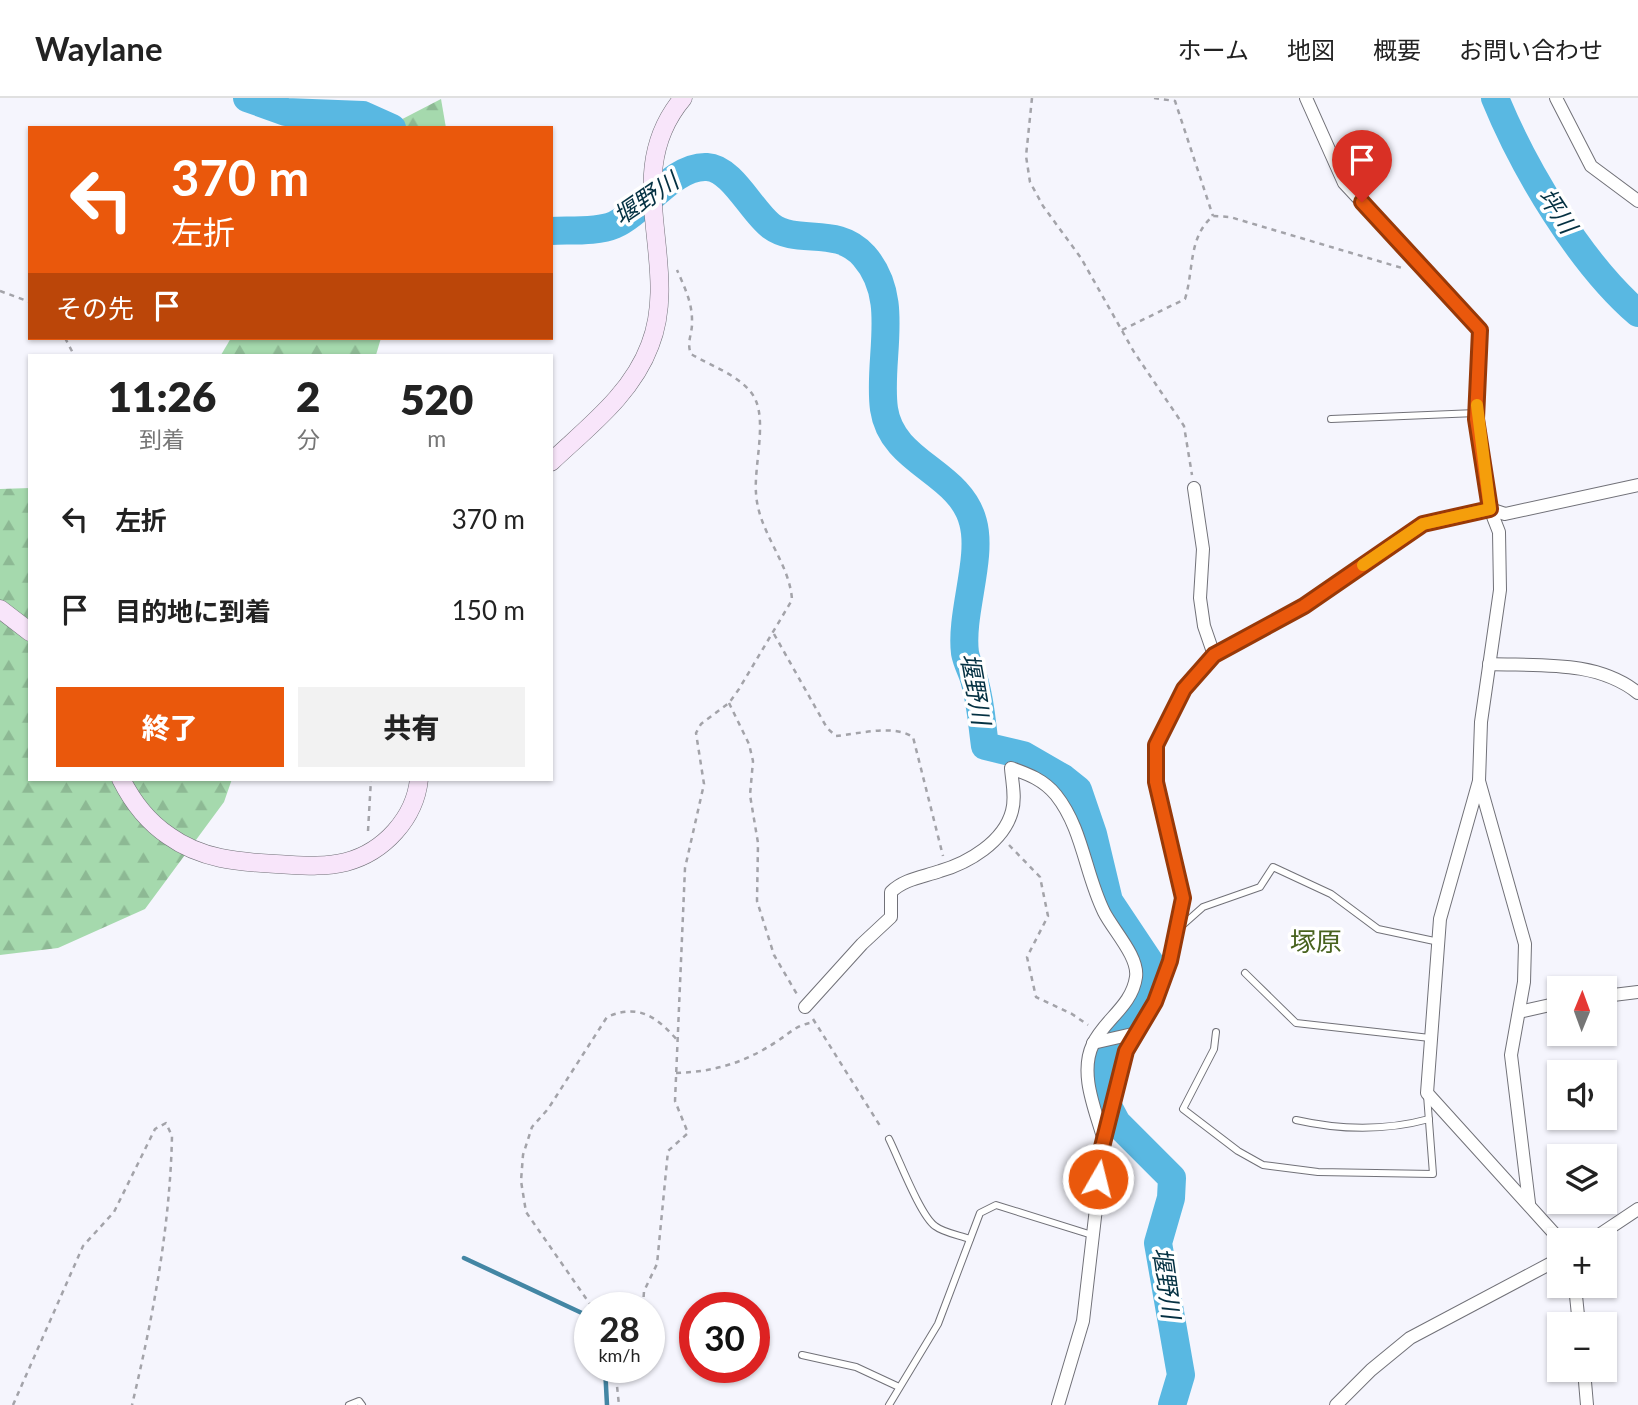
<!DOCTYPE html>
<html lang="ja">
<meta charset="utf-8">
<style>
:root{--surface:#fff;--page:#f2f2f2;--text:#222;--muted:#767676;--line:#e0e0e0;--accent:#ea580c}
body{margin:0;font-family:Lato,"Noto Sans JP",sans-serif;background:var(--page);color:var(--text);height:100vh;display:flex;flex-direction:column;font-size:26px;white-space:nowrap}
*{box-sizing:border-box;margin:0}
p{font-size:23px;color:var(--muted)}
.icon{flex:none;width:38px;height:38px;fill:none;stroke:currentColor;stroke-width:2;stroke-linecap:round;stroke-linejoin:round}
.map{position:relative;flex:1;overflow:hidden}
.sheet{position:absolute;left:28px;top:256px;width:525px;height:427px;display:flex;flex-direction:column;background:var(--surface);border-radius:0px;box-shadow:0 2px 5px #0004}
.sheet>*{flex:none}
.top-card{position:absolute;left:28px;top:28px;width:525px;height:214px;border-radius:0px;box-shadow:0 2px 5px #0004;background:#ea580c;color:#fff;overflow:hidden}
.needle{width:46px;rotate:1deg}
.fabs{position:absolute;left:1547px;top:878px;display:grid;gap:14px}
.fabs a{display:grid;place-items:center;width:70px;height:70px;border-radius:0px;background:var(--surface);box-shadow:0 2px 5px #0004;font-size:35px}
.speed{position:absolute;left:574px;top:1194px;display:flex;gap:14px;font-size:35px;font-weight:700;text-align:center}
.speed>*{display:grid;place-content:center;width:91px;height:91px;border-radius:50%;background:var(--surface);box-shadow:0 2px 5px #0004;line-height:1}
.speed small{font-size:18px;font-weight:400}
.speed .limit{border:10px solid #d22;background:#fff;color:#111}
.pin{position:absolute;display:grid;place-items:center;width:60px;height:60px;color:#fff;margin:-72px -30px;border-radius:50% 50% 50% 0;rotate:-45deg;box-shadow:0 0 7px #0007}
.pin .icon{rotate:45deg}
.me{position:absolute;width:77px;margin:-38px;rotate:8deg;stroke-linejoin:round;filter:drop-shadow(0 0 5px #0008)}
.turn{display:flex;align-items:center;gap:24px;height:147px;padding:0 28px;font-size:32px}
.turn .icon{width:91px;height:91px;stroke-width:2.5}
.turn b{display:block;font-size:49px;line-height:60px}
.then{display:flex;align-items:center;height:66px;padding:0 28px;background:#0003;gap:14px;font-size:26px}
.eta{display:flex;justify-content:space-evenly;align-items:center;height:119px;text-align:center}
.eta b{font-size:42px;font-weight:800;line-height:49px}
.cta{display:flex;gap:14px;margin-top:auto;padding:14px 28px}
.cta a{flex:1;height:80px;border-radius:0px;background:var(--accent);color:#fff;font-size:28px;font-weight:800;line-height:80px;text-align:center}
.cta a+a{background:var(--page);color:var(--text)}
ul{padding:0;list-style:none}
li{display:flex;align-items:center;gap:21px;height:91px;padding:0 28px}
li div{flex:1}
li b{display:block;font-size:26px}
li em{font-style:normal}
header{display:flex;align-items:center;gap:42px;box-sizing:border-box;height:98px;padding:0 35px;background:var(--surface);border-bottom:2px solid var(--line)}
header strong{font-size:33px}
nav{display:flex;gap:38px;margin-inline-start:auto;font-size:24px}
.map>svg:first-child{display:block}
.forest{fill:url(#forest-firs)}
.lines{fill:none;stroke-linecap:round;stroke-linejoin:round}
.stream{stroke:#4386a4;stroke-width:4.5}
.river{stroke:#59b8e2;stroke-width:28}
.lane-casing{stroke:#717178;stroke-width:8}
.street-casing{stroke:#717178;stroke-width:14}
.secondary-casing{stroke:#717178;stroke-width:19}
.path{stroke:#a3a3a9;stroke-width:2.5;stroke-dasharray:5 5;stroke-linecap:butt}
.lane{stroke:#fff;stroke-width:6}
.street{stroke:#fff;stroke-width:12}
.secondary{stroke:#f8e5fa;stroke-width:18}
.route-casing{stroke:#983908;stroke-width:18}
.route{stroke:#ea580c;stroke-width:12}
.slow{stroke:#f59e0b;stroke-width:12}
.labels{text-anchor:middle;stroke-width:7;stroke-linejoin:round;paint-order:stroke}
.water-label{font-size:24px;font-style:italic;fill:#043142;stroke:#fff}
.quarter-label{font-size:26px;fill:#47621d;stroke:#fff}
</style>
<header>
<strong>Waylane</strong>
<nav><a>ホーム</a><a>地図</a><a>概要</a><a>お問い合わせ</a></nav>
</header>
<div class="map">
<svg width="1638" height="1307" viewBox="0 0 1638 1307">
<defs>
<pattern id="forest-firs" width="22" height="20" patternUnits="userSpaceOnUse" patternTransform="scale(1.75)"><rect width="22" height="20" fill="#a5d9ad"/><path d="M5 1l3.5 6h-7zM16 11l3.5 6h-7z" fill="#8db994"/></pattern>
</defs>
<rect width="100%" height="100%" fill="#f5f5fd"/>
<!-- forest -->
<g class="forest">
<polygon points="441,1 446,30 385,30"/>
<polygon points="231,240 381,240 376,257 221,257"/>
<polygon points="30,390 30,681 232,681 224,704 145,811 58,850 0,857 0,391"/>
</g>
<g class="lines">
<!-- stream -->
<g class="stream">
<polyline points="464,1160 584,1216 590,1224"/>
<polyline points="605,1269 607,1307"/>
</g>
<!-- river -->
<g class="river">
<polyline points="247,0 286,14 363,17 392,30"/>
<path d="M1495 0C1524 71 1580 165 1638 215"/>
<path d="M551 133C569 132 598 134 614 127 644 114 673 67 707 69 732 70 752 114 771 128 798 148 837 127 864 158 902 201 877 260 884 311 892 366 960 373 973 424 983 460 960 516 965 555 967 566 973 575 975 585 981 606 982 627 985 648L1023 657 1063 680 1078 692 1093 736 1109 803 1151 866 1147 890 1103 959 1101 995 1117 1025 1172 1080 1171 1100 1158 1145 1181 1277 1172 1307"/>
</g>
<defs>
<g id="lane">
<polyline points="1331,321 1476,315"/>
<polyline points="1177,832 1203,809 1260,789 1273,769 1331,796 1378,831 1439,844"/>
<polyline points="1245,875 1296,925 1430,940"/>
<polyline points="1216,934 1214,951 1183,1011 1238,1053 1263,1067 1318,1074 1433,1076 1427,997"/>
<path d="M1296 1022C1340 1032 1385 1033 1429 1021"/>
<path d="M889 1041C899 1061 920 1117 935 1128 944 1135 959 1137 970 1141"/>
<polyline points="802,1257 856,1269 899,1289"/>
<polyline points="349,1307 359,1303 362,1307"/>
<polyline points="889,1307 938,1226 980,1115 996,1107 1092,1137"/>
</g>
<g id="street">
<polyline points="1306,0 1344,85 1481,232 1476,321 1490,411 1499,434 1500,492 1481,624 1479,683 1440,821 1427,995 1561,1143"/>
<polyline points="1556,0 1591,68 1638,103"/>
<polyline points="1194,390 1203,451 1200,500 1204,528 1214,557"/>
<path d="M1489 566C1540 568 1597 562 1638 595"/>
<polyline points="1479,683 1525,846 1524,884 1511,957 1529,1105"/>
<polyline points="1605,898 1638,894"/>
<path d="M805 909 862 846 891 819V794C904 781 923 779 940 773 968 765 1004 744 1012 713 1016 699 1012 684 1011 670 1028 676 1044 682 1056 697 1083 731 1085 776 1104 814 1113 832 1139 859 1136 879 1132 908 1104 922 1093 946 1079 975 1095 1011 1103 1039"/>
<polyline points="1519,914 1559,905"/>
<polyline points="1093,945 1137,935"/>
<polyline points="1590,1143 1638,1111"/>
<polyline points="1575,1188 1579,1227"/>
<polyline points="1584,1272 1587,1307"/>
<polyline points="1058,1307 1083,1223 1104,1041 1126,953 1155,904 1170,863 1183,800 1156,684 1156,647 1184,591 1214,557 1304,508 1423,426 1490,411 1505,416 1638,387"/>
<polyline points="1336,1307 1371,1272 1410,1240 1559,1161"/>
</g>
<g id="secondary">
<path d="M551 364C588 329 632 296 650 247 682 165 618 77 683 0"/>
<polyline points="0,511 30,534"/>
<path d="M121 681C132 703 148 724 169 738 201 761 238 764 276 766 299 767 323 770 346 764 384 754 415 720 419 681"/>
</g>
</defs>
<!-- lane casing -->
<use href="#lane" class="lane-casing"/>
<!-- street casing -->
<use href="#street" class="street-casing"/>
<!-- secondary casing -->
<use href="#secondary" class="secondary-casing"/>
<!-- path -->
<g class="path">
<polyline points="1032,0 1026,58 1030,84 1043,108 1081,160 1134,254 1184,328 1192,377"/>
<polyline points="1154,0 1175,3 1213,118"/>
<polyline points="0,193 30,204"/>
<path d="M1122 232 1185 201C1194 172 1188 139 1213 118L1230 119 1402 170"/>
<polyline points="65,240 74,257"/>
<path d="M774 536 827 630 836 638C859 636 893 626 913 639L943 758"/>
<polyline points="729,605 749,646 753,663 750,697 758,745 757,803 774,857 798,898"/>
<polyline points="368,733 371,681"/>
<polyline points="1009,747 1040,779 1048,818 1027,859 1036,899 1072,916 1088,927"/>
<polyline points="813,921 882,1031"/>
<path d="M676 975C713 974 744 965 776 944 790 935 796 927 814 924"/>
<path d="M592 1209 526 1114 521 1083 523 1057 532 1029 548 1011 607 919C639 905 657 919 678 943"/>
<path d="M643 1209 644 1193 657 1166 668 1053 688 1035 675 1003 685 770 704 686 696 635 701 626 729 605 739 591 792 502C790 465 758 434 756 395 754 369 766 327 756 303 747 280 711 268 691 256 686 244 693 235 692 222 692 204 684 188 677 172"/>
<polyline points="615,1269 619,1307"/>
<path d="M13 1307 83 1148 114 1114 155 1031 166 1025 172 1038C170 1129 153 1219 132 1307"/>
</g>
<!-- lane -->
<use href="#lane" class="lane"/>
<!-- street -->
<use href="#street" class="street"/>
<!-- secondary -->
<use href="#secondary" class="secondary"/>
</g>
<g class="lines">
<defs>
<polyline id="route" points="1098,1081 1101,1053 1126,953 1155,904 1170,863 1183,800 1156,684 1156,647 1184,591 1214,557 1304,508 1423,426 1490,411 1476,321 1480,232 1362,104"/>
</defs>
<!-- route casing -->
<use href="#route" class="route-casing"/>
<!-- route -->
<use href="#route" class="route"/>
<!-- slow -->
<polyline class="slow" points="1363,467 1423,426 1490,411 1477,307"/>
</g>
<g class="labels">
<!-- water labels -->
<g class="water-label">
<text transform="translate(646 101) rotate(-34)" y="8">堰野川</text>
<text transform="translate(1557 113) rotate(56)" y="8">坪川</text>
<text transform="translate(975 591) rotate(80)" y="8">堰野川</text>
<text transform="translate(1166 1185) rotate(82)" y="8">堰野川</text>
</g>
<!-- quarter labels -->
<g class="quarter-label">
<text x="1316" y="853">塚原</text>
</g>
</g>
</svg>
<div class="fabs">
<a><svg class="needle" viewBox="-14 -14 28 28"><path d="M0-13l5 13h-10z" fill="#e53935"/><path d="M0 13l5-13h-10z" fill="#767676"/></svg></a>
<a><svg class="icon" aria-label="sound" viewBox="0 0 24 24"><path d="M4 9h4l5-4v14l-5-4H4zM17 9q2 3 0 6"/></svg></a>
<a><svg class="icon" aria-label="layers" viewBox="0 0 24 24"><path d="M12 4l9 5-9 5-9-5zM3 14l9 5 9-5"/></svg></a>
<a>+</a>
<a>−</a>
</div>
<div class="speed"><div>28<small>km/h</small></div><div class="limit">30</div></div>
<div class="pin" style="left:1362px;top:104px;background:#d93025"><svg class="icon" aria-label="arrive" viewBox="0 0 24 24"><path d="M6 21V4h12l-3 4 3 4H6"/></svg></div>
<svg class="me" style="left:1098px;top:1081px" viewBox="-20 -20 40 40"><circle r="17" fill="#ea580c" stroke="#fff" stroke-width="3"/><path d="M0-11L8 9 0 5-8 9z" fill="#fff"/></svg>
<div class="top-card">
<div class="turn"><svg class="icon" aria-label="left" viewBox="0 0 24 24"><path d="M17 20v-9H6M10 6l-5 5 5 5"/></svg><div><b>370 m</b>左折</div></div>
<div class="then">その先<svg class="icon" aria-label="arrive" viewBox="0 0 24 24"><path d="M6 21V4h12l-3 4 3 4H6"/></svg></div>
</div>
<section class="sheet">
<div class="eta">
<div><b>11:26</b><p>到着</p></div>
<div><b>2</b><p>分</p></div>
<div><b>520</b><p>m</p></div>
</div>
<ul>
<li><svg class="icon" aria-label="left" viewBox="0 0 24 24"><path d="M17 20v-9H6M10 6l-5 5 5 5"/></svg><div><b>左折</b></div><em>370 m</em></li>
<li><svg class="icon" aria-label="arrive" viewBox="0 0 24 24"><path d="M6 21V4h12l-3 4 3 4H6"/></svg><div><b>目的地に到着</b></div><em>150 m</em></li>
</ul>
<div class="cta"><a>終了</a><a>共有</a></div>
</section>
</div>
